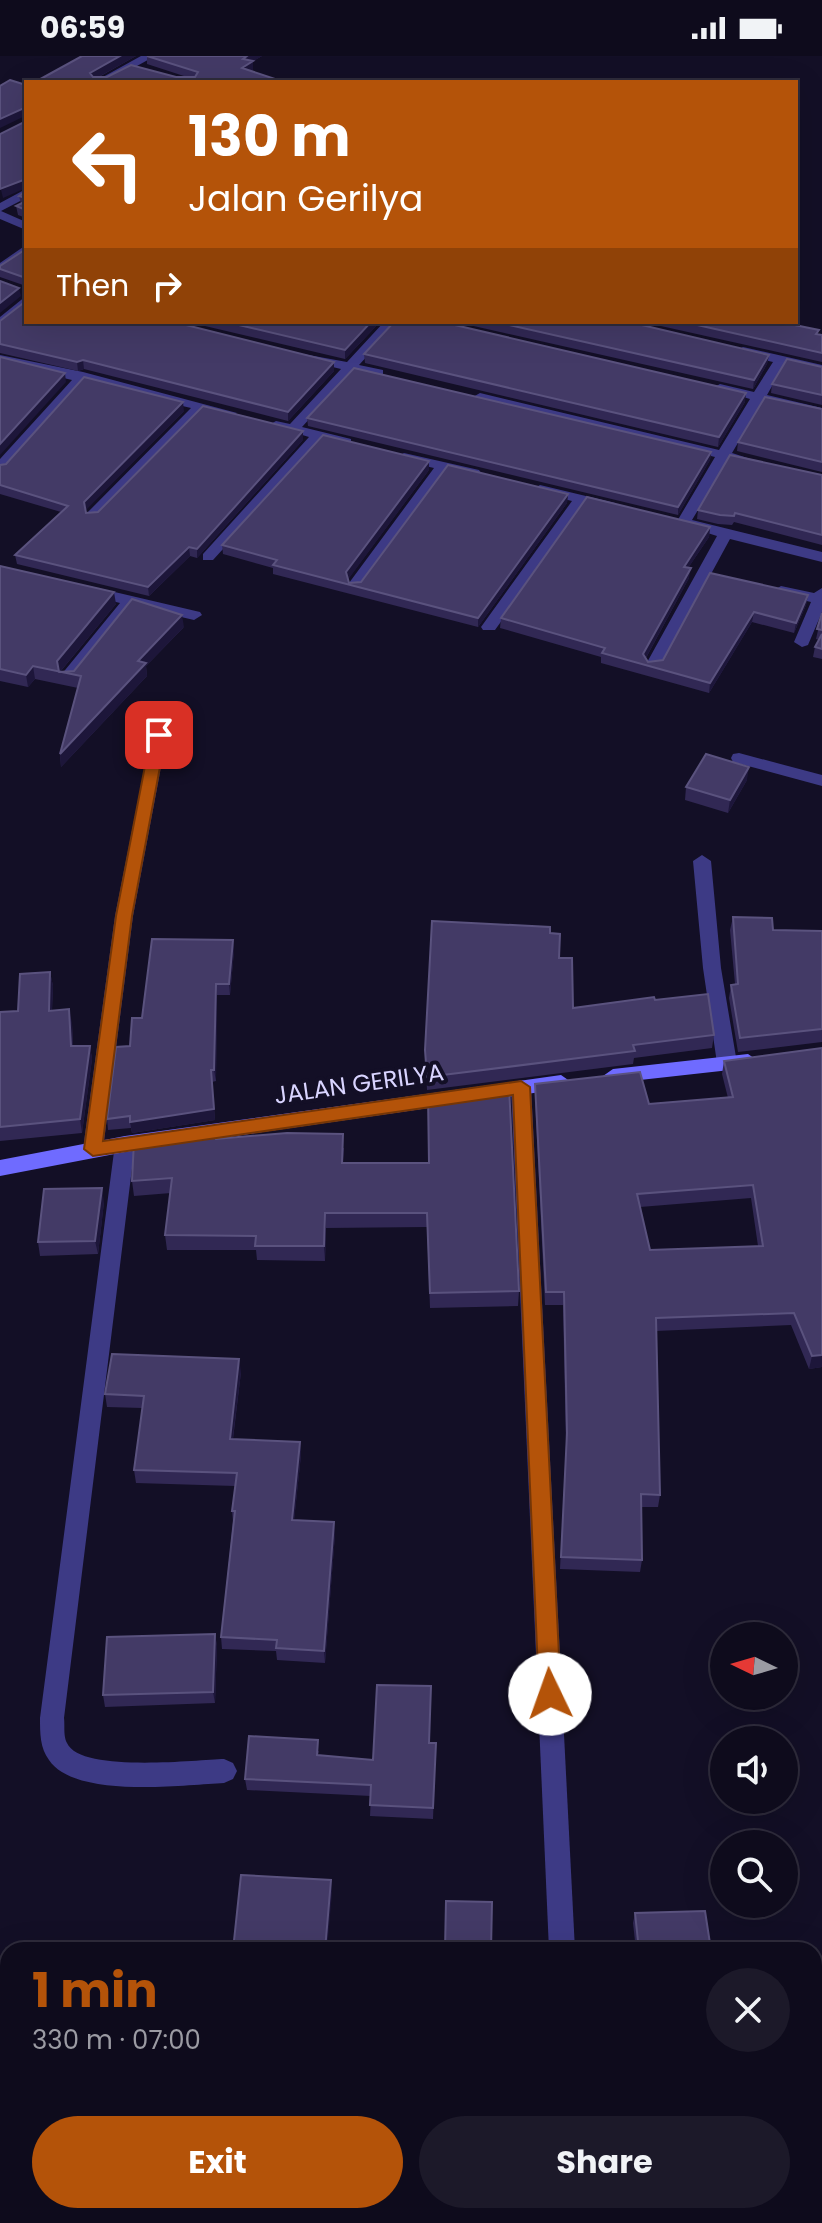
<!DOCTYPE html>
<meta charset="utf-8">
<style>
:root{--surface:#0e0b1c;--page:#1c1929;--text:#f1f3f6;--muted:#9b9ba3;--line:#2e2b3b;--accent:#b45309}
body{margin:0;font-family:Poppins,sans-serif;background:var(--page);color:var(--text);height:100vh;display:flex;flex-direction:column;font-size:30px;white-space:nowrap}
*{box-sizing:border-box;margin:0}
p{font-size:26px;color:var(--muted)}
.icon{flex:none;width:44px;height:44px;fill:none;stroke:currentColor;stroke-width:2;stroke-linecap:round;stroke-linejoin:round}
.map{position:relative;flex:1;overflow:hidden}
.sheet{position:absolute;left:0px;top:1886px;width:822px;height:282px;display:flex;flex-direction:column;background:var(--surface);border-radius:24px 24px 0 0;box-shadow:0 8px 32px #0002,0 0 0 2px var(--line)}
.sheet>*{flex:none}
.guide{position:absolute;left:24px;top:24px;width:774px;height:244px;border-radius:0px;box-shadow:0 8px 32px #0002,0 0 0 2px var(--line);background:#b45309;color:#fff;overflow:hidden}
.needle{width:52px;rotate:275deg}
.buttons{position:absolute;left:710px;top:1566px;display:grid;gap:16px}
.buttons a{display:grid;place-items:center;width:88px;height:88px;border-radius:50%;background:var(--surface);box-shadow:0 8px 32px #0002,0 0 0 2px var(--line);font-size:40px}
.pin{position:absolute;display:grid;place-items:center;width:68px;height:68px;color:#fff;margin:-34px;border-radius:16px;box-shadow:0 4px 12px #0006}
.me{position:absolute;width:88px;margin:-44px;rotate:357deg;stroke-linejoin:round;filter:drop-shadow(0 0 6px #0008)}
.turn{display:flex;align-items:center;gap:28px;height:168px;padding:0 32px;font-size:36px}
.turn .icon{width:104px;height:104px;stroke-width:2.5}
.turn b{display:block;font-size:56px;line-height:68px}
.then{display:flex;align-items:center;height:76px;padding:0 32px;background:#0003;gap:16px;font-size:30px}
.round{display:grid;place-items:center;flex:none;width:84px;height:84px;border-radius:42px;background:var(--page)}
.overview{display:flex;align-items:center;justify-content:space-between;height:136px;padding:0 32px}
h1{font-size:48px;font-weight:700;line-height:60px;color:var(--accent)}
.cta{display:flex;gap:16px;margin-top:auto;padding:16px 32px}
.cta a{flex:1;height:92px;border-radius:48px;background:var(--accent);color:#fff;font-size:32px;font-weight:700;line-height:92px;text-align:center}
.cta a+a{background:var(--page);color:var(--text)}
.status{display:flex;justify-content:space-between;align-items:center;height:56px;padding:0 40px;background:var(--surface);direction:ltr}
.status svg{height:22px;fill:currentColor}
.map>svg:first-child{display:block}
.water{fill:#0c2248}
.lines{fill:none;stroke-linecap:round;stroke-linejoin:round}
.street{fill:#3d3a85;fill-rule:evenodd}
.secondary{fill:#6f6bff;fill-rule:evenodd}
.wall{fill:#312854;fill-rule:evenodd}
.shaded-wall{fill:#1d163a}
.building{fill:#433a66;stroke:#5a527e;stroke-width:2;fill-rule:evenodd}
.route{fill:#b45309;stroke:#753606;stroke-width:2}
.labels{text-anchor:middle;stroke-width:8;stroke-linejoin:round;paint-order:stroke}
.street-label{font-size:24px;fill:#d9d4ff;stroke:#130f26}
</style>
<div class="status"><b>06:59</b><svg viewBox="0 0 49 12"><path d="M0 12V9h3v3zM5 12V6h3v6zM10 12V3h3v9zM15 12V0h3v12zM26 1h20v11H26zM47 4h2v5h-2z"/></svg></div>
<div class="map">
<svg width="822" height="2167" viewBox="0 0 822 2167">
<rect width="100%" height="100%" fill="#130f26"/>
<!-- water -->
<polygon class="water" points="0,2018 8,2018 8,2160 814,2160 814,2040 822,2038 822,2167 0,2167"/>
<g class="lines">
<!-- street -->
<g class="street">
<polygon points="141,0 155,0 108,26 94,26"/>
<polygon points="26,133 26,142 1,155 26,166 26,174 0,163 0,147"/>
<polygon points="26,189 26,199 0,217 0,207"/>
<polygon points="26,240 26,251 0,272 0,261"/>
<polygon points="384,266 398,266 359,309 383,314 383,320 353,315 302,371 351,383 351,389 322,384 213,504 203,504 203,498 309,381 269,369 276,365 290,368 341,313 303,304 303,298 347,306"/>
<polygon points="743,291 822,309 822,317 784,309 767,339 822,352 822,360 762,346 732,397 763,407 756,411 728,404 692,464 822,496 822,506 730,483 661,610 659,613 647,613 645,610 717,480 676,467 715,401 473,341 480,337 719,394 750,343 713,332 720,328 754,336 773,306 738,298 736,295"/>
<polygon points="0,299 83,316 237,357 230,361 204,355 97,463 92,464 85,460 87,457 191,352 84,327 5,415 0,416 0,403 72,324 0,307"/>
<polygon points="404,397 479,414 481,417 474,421 447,415 359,533 349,533 349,527 434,412 399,404 397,401"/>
<polygon points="540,429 615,447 617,450 610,454 585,448 495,574 483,574 481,571 572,445 535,436 533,433"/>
<polygon points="89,530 200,556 202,559 194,564 134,550 73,625 61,625 61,619 120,547 84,538 81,535"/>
<polygon points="781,530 814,537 822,532 822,556 808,589 802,591 794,586 811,546 776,538 773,535"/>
<polygon points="159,674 167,679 133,860 103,1093 100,1098 86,1098 83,1093 115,860 151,679"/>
<polygon points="739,697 822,719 822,730 733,706 731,702 733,698"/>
<polygon points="702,799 711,805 721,912 737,1007 727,1014 717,1007 703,912 693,805"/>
<polygon points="521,1024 528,1026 531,1031 575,1894 549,1894 511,1031 514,1026"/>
<path d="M125 1080 132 1083 135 1088 64 1662C65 1669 63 1680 67 1687 80 1717 195 1704 224 1703L233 1707 237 1715 233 1723 224 1727C183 1729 75 1743 49 1704 40 1692 40 1677 40 1662L115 1088 118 1083Z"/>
</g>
<!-- secondary -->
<g class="secondary">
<polygon points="748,998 758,1005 748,1012 613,1027 603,1020 613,1013"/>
<polygon points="561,1019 571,1026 561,1033 125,1096 0,1120 0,1104 125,1080"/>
</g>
</g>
<!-- wall -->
<g class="wall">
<polygon points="82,0 136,0 99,21 187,21 147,8 147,0 262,0 253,5 253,14 251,15 284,26 35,26"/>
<polygon points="26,135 26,162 18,159 16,150 21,148 19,140"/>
<polygon points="26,193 26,230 0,221 0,210"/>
<polygon points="0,265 334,315 288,365 84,313 78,315 0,297"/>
<polygon points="188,266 380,266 345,303"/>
<polygon points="456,266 629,266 769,299 767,308 753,333"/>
<polygon points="643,266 756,266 819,274 818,278 822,279 822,306"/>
<polygon points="364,298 745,346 718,391 365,307"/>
<polygon points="822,311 822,349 771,337 772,328"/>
<polygon points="822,353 822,416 737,395 738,386"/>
<polygon points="184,355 85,454 86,457 98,456 303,384 197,502 190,500 149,540 17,508 15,499 61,456 0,438 0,409"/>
<polygon points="307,362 711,396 710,404 678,459 308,370"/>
<polygon points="429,414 348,523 349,527 361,526 568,438 567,447 478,571 273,518 273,512 223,498 222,489"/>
<polygon points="822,419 822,489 734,466 732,469 718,468 697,463 698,454"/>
<polygon points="710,471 709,481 688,512 689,522 646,602 648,606 663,604 710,517 808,539 806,549 794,577 752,566 709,637 601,607 601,601 500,572 501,562"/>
<polygon points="0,510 116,548 60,616 74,615 184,571 146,610 147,620 61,711 60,698 78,632 35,623 28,631 0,625"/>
<polygon points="822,557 822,603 813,601 815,591 819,584 816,583"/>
<polygon points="747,724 728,757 685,744 686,731"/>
<polygon points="733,861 773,874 822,875 822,986 738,996 729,942 731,929 735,928 730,874"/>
<polygon points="550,877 559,902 573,952 655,944 714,979 712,992 634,1002 633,1008 427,1034 425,994"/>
<polygon points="233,884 234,895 230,939 217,939 216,1025 212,1026 215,1064 132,1077 131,1072 108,1074 107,1063 130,990 142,962"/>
<polygon points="50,916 53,930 52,955 72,967 73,990 90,990 92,1003 82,1077 0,1085 0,956 18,955"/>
<path d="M724 1005 822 1311 809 1313 791 1269 656 1275 660 1439 658 1451H641L642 1504 640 1516 560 1513 566 1389 563 1249H545L535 1042V1028L649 1048 728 1042 722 1018ZM751 1142 758 1190 650 1194 640 1151Z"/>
<polygon points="216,1083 344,1092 343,1107 428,1107 519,1235 518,1250 430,1252 427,1171 326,1172 325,1205 257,1204 256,1194 167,1194 165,1179 171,1137 134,1140 132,1125"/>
<polygon points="104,1146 98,1198 40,1200 38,1186"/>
<polygon points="241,1316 233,1383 300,1386 301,1399 294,1464 335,1478 325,1607 277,1604 276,1595 222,1593 221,1581 233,1466 232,1455 235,1430 136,1427 134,1414 142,1352 107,1351 105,1338"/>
<polygon points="215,1578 217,1590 215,1647 105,1651 103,1639"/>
<polygon points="429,1687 436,1687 433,1763 370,1760 371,1740 247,1734 245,1723 319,1695 318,1699 373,1704"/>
<polygon points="635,1857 711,1894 636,1894 633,1867"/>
</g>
<!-- shaded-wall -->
<g class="shaded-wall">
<polygon points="120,0 136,0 91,25 90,17"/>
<polygon points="247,0 262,0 243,11 243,3"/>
<polygon points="253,5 253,14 243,20 242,12"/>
<polygon points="24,52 25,60 0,72 0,63"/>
<polygon points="26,123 26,132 3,142 1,134"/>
<polygon points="19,232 21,240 0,257 0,247"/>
<polygon points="371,266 380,266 345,303 345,294"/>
<polygon points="769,299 767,308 753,333 754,324"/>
<polygon points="83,304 84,313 78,315 77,306"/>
<polygon points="334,306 334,315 288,365 288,356"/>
<polygon points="65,317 66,326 0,399 0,388"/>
<polygon points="746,337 745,346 718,391 719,381"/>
<polygon points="183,346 184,355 85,455 84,446"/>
<polygon points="303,375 303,384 197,502 197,493"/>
<polygon points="711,396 710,404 678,459 678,451"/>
<polygon points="429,405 429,414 347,525 346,516"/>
<polygon points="568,438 567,447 478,571 478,562"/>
<polygon points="710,471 709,481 682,521 684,511"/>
<polygon points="189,491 190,500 149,540 148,531"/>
<polygon points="691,512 689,522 642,609 643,598"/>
<polygon points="114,536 116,548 59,617 57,605"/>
<polygon points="808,539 806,549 794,577 796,567"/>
<polygon points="754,556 752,566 709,637 710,627"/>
<polygon points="182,559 184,571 146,610 147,620 61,711 60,698 138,605"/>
<polygon points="33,610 35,623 28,631 26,619"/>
<polygon points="749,711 747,724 728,757 730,744"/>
<polygon points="233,884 234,895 230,939 229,928"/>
<polygon points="50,916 53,930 51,969 49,955"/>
<polygon points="216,928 217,939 216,1025 214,1014"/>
<polygon points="69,953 72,967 73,1004 71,990"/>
<polygon points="90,990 92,1003 82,1077 80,1063"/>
<polygon points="211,1014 215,1064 132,1077 130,1066"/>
<polygon points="102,1132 104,1146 98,1198 95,1185"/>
<polygon points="325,1157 326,1172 325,1205 324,1190"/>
<polygon points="822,1299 822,1311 809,1313 812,1300"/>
<polygon points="239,1303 241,1316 231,1396 230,1383"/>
<polygon points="300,1386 301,1399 293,1476 292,1464"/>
<polygon points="334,1466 335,1478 325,1607 324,1595"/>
<polygon points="215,1578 217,1590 215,1647 213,1636"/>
<polygon points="331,1824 332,1837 327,1894 325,1894"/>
</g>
<!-- building -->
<g class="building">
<polygon points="82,0 120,0 90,17 93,21 107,21 131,9 176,21 195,21 198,16 147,0 247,0 243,3 253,5 242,12 284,26 35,26"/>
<polygon points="10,24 26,29 26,53 24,52 0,63 0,30"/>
<polygon points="26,65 26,123 0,133 0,78"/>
<polygon points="26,135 26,142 19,140"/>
<polygon points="26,145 26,154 16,150"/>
<polygon points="26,193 26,222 0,213 0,210"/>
<polygon points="0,225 19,232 0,247"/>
<polygon points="26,245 26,266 174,266 334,306 288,356 83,304 77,306 0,288 0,265"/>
<polygon points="226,266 371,266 345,294"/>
<polygon points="394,266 442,266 746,337 719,381 364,298"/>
<polygon points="496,266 629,266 769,299 754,324"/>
<polygon points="684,266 756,266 767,268 769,266 780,266 819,274 816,278 822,279 822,297"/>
<polygon points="0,301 65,317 0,388"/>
<polygon points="787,303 822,311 822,339 772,328"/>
<polygon points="354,312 711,396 678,451 307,362"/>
<polygon points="84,321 183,346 84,446 86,457 98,456 203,350 303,375 197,493 189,491 148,531 15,499 68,450 0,429 0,409 6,408"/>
<polygon points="765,341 822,353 822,406 738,386"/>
<polygon points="323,379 429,405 346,516 349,527 361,526 448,409 568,438 478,562 273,509 277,504 222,489"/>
<polygon points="730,399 822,419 822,479 735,457 734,460 720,459 698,454"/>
<polygon points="587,441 710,471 684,511 691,512 643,598 648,606 663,604 710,517 808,539 796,567 754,556 710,627 602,597 605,592 501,562"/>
<polygon points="0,510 114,536 57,605 59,616 74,615 132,543 182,559 138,605 146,607 60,698 81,620 33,610 26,619 0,613"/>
<polygon points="822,557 822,574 817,573"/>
<polygon points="822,578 822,593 815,591"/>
<polygon points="706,698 749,711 730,744 686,731"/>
<polygon points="733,861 772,862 773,874 822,875 822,973 740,982 731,929 738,928"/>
<polygon points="432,865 550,871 550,877 560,878 559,902 572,902 573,952 654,941 655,944 708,938 714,979 633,989 635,995 427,1021 425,994"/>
<polygon points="152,883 233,884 229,928 216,928 214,1014 211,1014 214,1053 130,1066 130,1060 107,1063 116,991 130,990 132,962 142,962"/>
<polygon points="50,916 49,955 69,953 71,990 90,990 80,1063 0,1071 0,956 18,955 20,918"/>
<path d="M822 992V1299L812 1300 794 1257 656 1262 660 1439 641 1438 642 1504 561 1501 567 1377 564 1236H546L535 1028 640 1016 649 1048 733 1041 724 1005ZM753 1129 763 1190 650 1194 637 1138Z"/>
<polygon points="509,1030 519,1235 430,1237 427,1157 325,1157 324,1190 255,1190 256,1180 165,1179 172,1122 132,1125 134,1085 215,1071 216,1083 287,1077 343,1078 342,1107 429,1107 428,1040"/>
<polygon points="102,1132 95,1185 38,1186 44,1133"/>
<polygon points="112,1298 239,1303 230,1383 300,1386 292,1464 334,1466 324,1595 276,1592 277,1584 221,1581 235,1455 232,1455 237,1417 134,1414 144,1340 105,1338"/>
<polygon points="215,1578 213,1636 103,1639 107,1581"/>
<polygon points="377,1629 431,1630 429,1687 436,1687 433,1752 370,1749 371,1729 245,1723 249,1680 318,1684 317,1699 373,1704"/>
<polygon points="241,1819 331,1824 325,1894 233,1894"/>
<polygon points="446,1845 492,1846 491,1894 445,1894"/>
<polygon points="705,1855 711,1894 639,1894 635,1857"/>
</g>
<!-- route -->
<polygon class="route" points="159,674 166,679 132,860 103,1085 521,1025 530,1031 561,1638 558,1646 550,1649 542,1646 539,1638 513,1039 93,1100 84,1093 116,860 151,679"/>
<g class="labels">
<!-- street labels -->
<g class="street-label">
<text transform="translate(359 1028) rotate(-8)" y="8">JALAN GERILYA</text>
</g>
</g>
</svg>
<div class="buttons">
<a><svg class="needle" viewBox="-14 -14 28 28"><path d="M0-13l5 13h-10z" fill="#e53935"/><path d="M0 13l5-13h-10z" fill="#9b9ba3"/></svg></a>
<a><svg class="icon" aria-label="sound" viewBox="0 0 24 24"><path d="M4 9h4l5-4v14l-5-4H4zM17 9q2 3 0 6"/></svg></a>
<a><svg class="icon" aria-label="search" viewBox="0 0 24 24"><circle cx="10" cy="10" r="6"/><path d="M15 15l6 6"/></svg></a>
</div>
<div class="pin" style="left:159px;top:679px;background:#d93025"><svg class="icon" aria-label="arrive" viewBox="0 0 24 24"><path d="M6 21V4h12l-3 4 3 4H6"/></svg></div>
<svg class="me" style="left:550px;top:1638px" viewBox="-20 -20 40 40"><circle r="19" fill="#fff"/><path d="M0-13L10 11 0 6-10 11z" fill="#b45309"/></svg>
<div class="guide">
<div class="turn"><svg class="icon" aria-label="left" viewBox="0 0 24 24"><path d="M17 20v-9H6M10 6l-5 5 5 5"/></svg><div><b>130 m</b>Jalan Gerilya</div></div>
<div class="then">Then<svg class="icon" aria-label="right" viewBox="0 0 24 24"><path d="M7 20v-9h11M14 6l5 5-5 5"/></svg></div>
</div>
<section class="sheet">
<div class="overview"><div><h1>1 min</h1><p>330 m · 07:00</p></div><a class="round"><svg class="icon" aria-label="close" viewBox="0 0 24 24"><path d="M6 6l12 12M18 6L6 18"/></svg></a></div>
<div class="cta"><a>Exit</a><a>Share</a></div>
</section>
</div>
